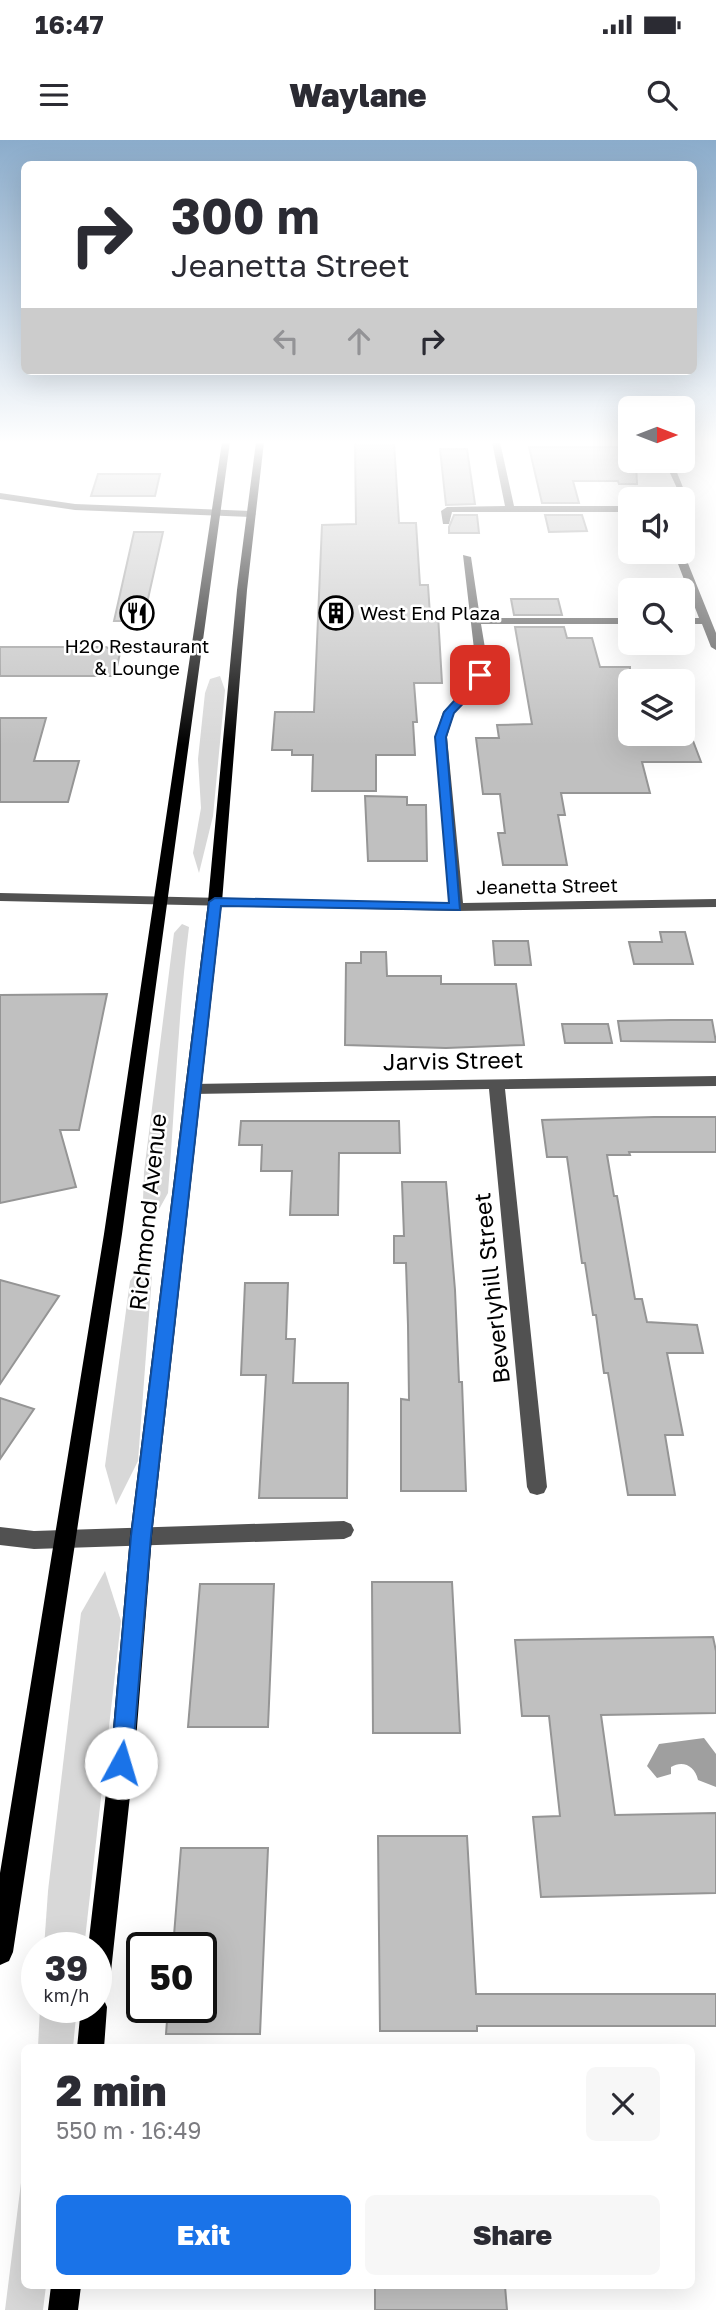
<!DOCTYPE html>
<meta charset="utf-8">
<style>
:root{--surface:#fff;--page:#f7f7f7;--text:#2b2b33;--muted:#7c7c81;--accent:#1a73e8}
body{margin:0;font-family:"Golos Text",sans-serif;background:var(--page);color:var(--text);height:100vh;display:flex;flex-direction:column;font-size:26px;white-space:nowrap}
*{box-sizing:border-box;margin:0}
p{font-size:23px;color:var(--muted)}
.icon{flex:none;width:38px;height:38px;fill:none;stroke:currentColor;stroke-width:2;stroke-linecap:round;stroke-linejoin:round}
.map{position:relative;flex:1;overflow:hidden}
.sheet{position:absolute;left:21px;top:1904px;width:674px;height:245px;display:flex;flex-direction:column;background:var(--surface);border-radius:10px;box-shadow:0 7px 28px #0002}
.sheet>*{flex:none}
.hud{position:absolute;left:21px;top:21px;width:676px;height:214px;border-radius:10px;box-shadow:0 7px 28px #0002;background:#fff;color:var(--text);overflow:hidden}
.needle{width:46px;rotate:90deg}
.tools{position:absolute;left:618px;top:256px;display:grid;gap:14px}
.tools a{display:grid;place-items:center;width:77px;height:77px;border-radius:10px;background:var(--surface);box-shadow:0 7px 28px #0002;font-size:35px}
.speed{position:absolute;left:21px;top:1792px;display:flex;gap:14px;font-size:35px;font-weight:700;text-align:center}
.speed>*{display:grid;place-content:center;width:91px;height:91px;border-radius:50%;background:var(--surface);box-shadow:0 7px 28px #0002;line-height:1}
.speed small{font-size:18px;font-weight:400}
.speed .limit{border:4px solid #111;border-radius:10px;background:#fff;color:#111}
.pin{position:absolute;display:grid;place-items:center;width:60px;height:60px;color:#fff;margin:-30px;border-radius:14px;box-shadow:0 4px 10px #0006}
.me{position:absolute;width:77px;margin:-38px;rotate:6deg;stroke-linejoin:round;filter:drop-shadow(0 0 5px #0008)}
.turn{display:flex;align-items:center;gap:24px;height:147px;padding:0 35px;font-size:32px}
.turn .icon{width:91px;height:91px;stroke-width:2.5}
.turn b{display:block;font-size:49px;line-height:60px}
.lanes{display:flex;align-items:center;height:66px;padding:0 35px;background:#0003;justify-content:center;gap:35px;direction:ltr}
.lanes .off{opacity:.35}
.round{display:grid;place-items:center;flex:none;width:74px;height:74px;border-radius:10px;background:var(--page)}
.overview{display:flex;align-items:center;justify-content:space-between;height:119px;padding:0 35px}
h1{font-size:42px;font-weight:800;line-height:52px}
.primary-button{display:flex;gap:14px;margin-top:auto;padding:14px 35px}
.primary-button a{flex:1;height:80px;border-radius:10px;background:var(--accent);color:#fff;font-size:28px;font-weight:800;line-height:80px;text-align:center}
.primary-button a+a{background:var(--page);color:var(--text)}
.status{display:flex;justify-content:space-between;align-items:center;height:49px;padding:0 35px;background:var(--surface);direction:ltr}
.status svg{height:19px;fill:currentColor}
header{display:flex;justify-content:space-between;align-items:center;height:91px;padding:0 35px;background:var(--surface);font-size:32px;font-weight:800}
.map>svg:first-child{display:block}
.green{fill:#d8d8d8}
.water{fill:#9f9f9f}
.building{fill:#c0c0c0;stroke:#959595;stroke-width:2}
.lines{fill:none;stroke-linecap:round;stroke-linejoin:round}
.minor{fill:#515151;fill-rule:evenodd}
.major{fill:#000;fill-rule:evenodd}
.route{fill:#1a73e8;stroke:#114b97;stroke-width:2}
.labels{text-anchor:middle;stroke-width:5;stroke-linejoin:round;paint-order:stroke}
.far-poi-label{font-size:19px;fill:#000;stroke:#fff;text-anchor:start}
.far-street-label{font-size:19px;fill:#000;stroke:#fff}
.street-label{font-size:23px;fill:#000;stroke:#fff}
</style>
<div class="status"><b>16:47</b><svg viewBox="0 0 49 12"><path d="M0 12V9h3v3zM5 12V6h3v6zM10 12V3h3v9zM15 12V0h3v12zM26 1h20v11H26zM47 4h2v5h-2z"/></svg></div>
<header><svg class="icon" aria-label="menu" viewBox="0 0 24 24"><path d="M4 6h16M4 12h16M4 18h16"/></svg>Waylane<svg class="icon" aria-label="search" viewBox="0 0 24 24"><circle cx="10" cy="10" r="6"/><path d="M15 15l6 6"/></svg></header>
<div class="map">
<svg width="716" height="2170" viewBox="0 0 716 2170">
<rect width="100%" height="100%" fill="#fff"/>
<!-- green -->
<g class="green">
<polygon points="220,536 225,550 213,676 199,733 193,713 201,668 198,619 205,553 210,539"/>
<path d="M182 784 189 787C178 876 175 964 168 1053L157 1073 143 1060 144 1032 174 793Z"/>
<polygon points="142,1124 152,1135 138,1321 116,1365 105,1326 130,1141"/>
<polygon points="105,1431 121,1481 84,1808 44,1808 48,1751 81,1473"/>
<polygon points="40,1867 77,1867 73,1907 38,1907"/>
<polygon points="24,2019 24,2146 46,2146 43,2170 5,2170"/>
</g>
<!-- water -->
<path class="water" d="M704 1598 716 1614V1647L698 1640C695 1626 683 1620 671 1627V1634L657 1638 647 1626 659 1604Z"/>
<!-- building -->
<g class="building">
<polygon points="355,302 394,302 399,383 416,383 420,445 428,445 430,475 438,475 442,543 414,543 417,582 413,582 415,615 376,615 376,651 312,651 313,615 292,615 292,610 272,610 275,572 314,572 322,385 356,384"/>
<polygon points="529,307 630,307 630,324 636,324 637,344 619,344 618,341 573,341 579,363 542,363"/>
<polygon points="440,309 467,309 475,364 446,365"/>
<polygon points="98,334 160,334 155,356 91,356"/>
<polygon points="454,375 477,375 479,393 449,393 449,387"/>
<polygon points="545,375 582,375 587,391 549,392"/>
<polygon points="134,392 163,392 143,481 114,481"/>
<polygon points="511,459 558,459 562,475 514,475"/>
<polygon points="515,487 564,487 567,498 592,498 600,527 630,527 630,593 690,593 701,622 642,622 650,653 561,653 565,675 558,675 567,725 503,725 498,693 505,693 500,654 483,654 476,598 499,598 497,585 532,584"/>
<polygon points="0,507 106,507 120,513 115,536 0,536"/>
<polygon points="0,578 46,578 34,621 79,621 68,662 0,662"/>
<polygon points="365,656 407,657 407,665 426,665 427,721 368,721"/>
<polygon points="660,792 685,792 693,824 634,824 629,802 662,802"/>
<polygon points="493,801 528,801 531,825 495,825"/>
<polygon points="361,812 386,812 387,836 441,836 441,844 516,844 524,905 446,908 345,905 346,823 361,823"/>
<polygon points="107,854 79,990 60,990 76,1047 0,1063 0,855"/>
<polygon points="671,880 712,880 716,902 621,901 618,881"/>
<polygon points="562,884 608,884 612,903 565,903"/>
<polygon points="654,977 716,977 716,1012 629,1012 630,1015 607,1015 614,1056 617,1056 635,1159 642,1159 647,1182 697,1185 703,1213 667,1213 683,1295 665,1295 675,1355 628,1355 608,1233 604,1233 596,1175 593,1175 585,1123 582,1123 567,1017 547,1017 542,980"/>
<polygon points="241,981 399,981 400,1013 339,1013 338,1075 290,1075 292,1031 261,1031 262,1005 239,1005"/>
<polygon points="402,1042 446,1042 455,1150 459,1242 462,1242 466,1351 401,1351 401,1259 409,1260 408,1185 406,1123 394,1123 394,1096 404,1096"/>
<polygon points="0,1140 59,1156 0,1244"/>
<polygon points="245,1143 288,1143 286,1199 295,1199 293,1243 348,1243 347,1358 259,1358 266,1235 241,1235"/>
<polygon points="0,1258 34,1269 0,1319"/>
<polygon points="372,1442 452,1442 460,1593 373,1593"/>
<polygon points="200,1444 274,1444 268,1587 188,1587"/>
<polygon points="713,1497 716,1511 716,1573 601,1575 615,1675 716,1673 716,1753 541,1757 533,1677 560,1676 549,1576 522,1576 515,1500"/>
<polygon points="378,1696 467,1696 476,1854 716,1854 716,1886 477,1886 477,1891 380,1891"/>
<polygon points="181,1708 268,1708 260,1894 166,1894 168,1867 201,1867 201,1808 173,1808"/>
<polygon points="375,2146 505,2146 507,2170 375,2170"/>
</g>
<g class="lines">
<!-- minor -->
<g class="minor">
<polygon points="492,302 500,302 514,366 630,366 630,372 452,372 449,384 443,384 441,371 447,367 505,366"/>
<polygon points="664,320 672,320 692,370 682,371 682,359"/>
<polygon points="0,353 75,364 251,371 256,374 251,377 75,370 0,359"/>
<polygon points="673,411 683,411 716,493 716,510 711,507 702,484 682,484 682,478 699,478"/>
<polygon points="463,415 471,417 480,478 630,478 630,484 481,484 488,526 478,548 454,573 447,597 463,763 716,759 716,767 456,771 0,761 0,753 449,763 435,597 443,572 469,545 476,526"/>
<polygon points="716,936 716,946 505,949 547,1347 544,1353 537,1355 530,1353 527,1347 489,949 192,954 184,949 192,944"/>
<polygon points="344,1381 351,1384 354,1390 351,1396 344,1399 34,1409 0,1405 0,1387 34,1391"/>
</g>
<!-- major -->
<g class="major">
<polygon points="222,302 230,302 122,1094 13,1812 9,1821 0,1825 0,1733 104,1094"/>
<polygon points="256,302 264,302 247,450 222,762 152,1396 136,1600 109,1850 104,1860 107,1867 104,1908 77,1908 81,1867 96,1867 96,1808 88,1808 112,1600 130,1396 208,762 237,450"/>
<polygon points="51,2146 81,2146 78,2170 48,2170"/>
</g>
</g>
<!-- sky -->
<linearGradient id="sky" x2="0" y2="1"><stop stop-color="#8baccb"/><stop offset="0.5" stop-color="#fff"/><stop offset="1" stop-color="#fff" stop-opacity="0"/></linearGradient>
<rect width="716" height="605" fill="url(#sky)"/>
<!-- route -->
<polygon class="route" points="480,532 485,535 478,548 454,573 446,597 460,770 221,766 151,1396 132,1623 129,1631 121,1634 114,1631 111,1623 131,1396 209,762 215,758 449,763 435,597 444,572"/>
<!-- icons -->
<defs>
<symbol id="restaurant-ring" viewBox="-11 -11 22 22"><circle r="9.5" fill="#fff" stroke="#000" stroke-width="1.5"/><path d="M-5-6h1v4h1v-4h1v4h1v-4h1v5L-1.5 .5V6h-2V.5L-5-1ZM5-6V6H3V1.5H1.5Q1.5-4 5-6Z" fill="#000"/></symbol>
<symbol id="building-ring" viewBox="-11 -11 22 22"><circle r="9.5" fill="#fff" stroke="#000" stroke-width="1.5"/><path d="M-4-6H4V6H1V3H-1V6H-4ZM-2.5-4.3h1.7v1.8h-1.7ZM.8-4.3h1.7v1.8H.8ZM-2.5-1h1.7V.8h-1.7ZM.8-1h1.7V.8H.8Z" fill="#000"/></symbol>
</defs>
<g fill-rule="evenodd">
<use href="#restaurant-ring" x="118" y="454" width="38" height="38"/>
<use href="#building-ring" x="317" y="454" width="38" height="38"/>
</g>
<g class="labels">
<!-- far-poi labels -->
<g class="far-poi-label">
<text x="360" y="480">West End Plaza</text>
<text x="137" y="513" text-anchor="middle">H2O Restaurant<tspan x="137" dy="22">&amp; Lounge</tspan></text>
</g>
<!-- far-street labels -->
<g class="far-street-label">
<text transform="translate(547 746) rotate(-1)" y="7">Jeanetta Street</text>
</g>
<!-- street labels -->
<g class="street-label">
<text transform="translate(453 921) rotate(-1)" y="8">Jarvis Street</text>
<text transform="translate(148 1072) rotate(-84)" y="8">Richmond Avenue</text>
<text transform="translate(492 1148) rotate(-96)" y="8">Beverlyhill Street</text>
</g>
</g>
</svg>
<div class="tools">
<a><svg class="needle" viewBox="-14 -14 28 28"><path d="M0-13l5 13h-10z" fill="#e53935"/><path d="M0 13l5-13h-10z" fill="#7c7c81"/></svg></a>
<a><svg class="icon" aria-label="sound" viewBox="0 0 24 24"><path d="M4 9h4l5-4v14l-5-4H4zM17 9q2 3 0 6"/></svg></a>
<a><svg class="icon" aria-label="search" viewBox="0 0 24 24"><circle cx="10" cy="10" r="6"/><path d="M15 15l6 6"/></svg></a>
<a><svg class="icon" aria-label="layers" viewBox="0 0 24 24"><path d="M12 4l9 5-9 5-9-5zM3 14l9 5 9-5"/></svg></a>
</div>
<div class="speed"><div>39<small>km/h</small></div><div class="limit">50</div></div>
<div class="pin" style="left:480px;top:535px;background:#d93025"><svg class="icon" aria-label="arrive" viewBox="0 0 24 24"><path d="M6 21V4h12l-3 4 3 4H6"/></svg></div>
<svg class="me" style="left:121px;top:1623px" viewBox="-20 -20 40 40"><circle r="19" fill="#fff"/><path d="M0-13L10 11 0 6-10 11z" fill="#1a73e8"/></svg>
<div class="hud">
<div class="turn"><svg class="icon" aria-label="right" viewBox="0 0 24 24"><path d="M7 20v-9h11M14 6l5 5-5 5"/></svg><div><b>300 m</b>Jeanetta Street</div></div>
<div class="lanes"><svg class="icon off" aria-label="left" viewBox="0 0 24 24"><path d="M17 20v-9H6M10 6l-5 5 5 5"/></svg><svg class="icon off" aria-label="ahead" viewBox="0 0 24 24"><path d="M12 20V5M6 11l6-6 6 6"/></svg><svg class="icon" aria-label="right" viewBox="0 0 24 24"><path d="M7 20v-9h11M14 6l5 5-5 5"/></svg></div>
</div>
<section class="sheet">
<div class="overview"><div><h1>2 min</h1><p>550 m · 16:49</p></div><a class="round"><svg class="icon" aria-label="close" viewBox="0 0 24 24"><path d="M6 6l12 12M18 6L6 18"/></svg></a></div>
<div class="primary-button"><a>Exit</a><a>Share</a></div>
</section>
</div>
